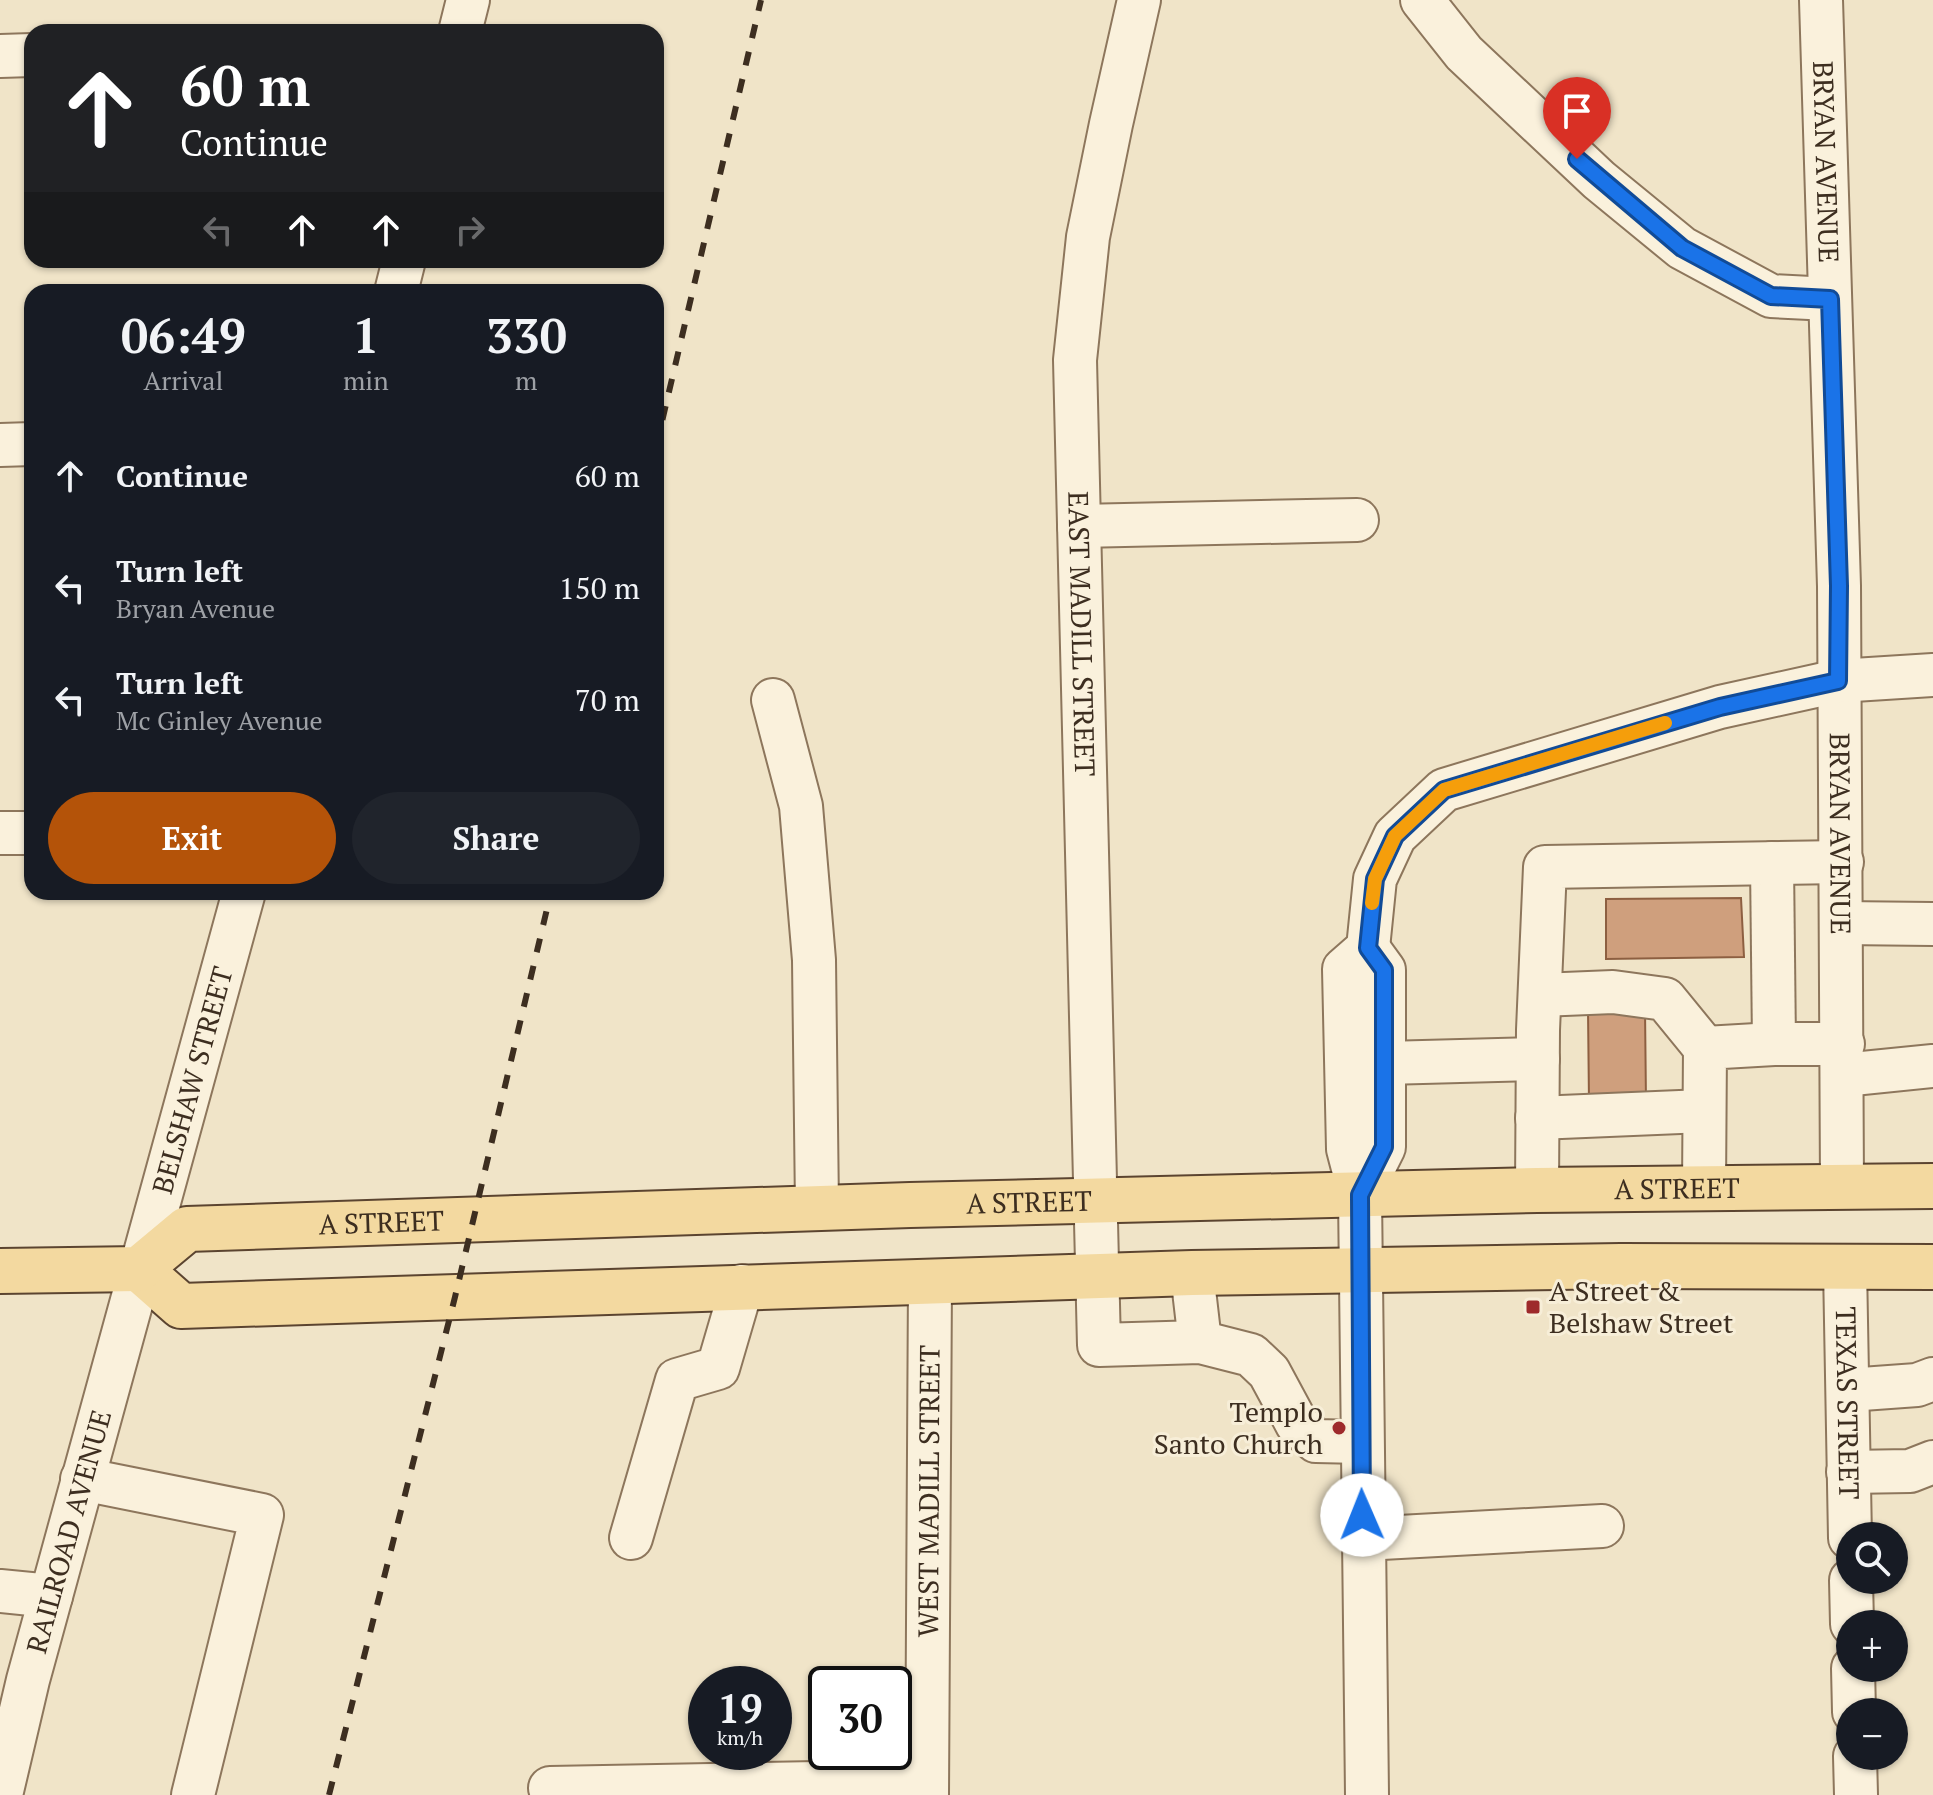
<!DOCTYPE html>
<meta charset="utf-8">
<style>
:root{--surface:#171b24;--page:#20242c;--text:#f1f3f6;--muted:#9ea1a6;--accent:#b45309}
body{margin:0;font-family:"PT Serif",serif;background:var(--page);color:var(--text);height:100vh;display:flex;flex-direction:column;font-size:30px;white-space:nowrap}
*{box-sizing:border-box;margin:0}
p{font-size:26px;color:var(--muted)}
.icon{flex:none;width:44px;height:44px;fill:none;stroke:currentColor;stroke-width:2;stroke-linecap:round;stroke-linejoin:round}
.map{position:relative;flex:1;overflow:hidden}
.panel{position:absolute;left:24px;top:284px;width:640px;height:616px;display:flex;flex-direction:column;background:var(--surface);border-radius:24px;box-shadow:0 2px 6px #0004}
.panel>*{flex:none}
.banner{position:absolute;left:24px;top:24px;width:640px;height:244px;border-radius:24px;box-shadow:0 2px 6px #0004;background:#202124;color:#fff;overflow:hidden}
.fabs{position:absolute;left:1836px;top:1522px;display:grid;gap:16px}
.fabs a{display:grid;place-items:center;width:72px;height:72px;border-radius:50%;background:var(--surface);box-shadow:0 2px 6px #0004;font-size:40px}
.speed{position:absolute;left:688px;top:1666px;display:flex;gap:16px;font-size:40px;font-weight:700;text-align:center}
.speed>*{display:grid;place-content:center;width:104px;height:104px;border-radius:50%;background:var(--surface);box-shadow:0 2px 6px #0004;line-height:1}
.speed small{font-size:20px;font-weight:400}
.speed .limit{border:4px solid #111;border-radius:12px;background:#fff;color:#111}
.pin{position:absolute;display:grid;place-items:center;width:68px;height:68px;color:#fff;margin:-82px -34px;border-radius:50% 50% 50% 0;rotate:-45deg;box-shadow:0 0 8px #0007}
.pin .icon{rotate:45deg}
.me{position:absolute;width:88px;margin:-44px;rotate:359deg;stroke-linejoin:round;filter:drop-shadow(0 0 6px #0008)}
.turn{display:flex;align-items:center;gap:28px;height:168px;padding:0 24px;font-size:36px}
.turn .icon{width:104px;height:104px;stroke-width:2.5}
.turn b{display:block;font-size:56px;line-height:68px}
.lanes{display:flex;align-items:center;height:76px;padding:0 24px;background:#0003;justify-content:center;gap:40px;direction:ltr}
.lanes .off{opacity:.35}
.eta{display:flex;justify-content:space-evenly;align-items:center;height:136px;text-align:center}
.eta b{font-size:48px;font-weight:600;line-height:56px}
.primary-button{display:flex;gap:16px;margin-top:auto;padding:16px 24px}
.primary-button a{flex:1;height:92px;border-radius:48px;background:var(--accent);color:#fff;font-size:32px;font-weight:600;line-height:92px;text-align:center}
.primary-button a+a{background:var(--page);color:var(--text)}
ul{padding:0;list-style:none}
li{display:flex;align-items:center;gap:24px;height:112px;padding:0 24px}
li div{flex:1}
li b{display:block;font-size:30px}
li em{font-style:normal}
.map>svg:first-child{display:block}
.building{fill:#cf9f7d;stroke:#8d5f41;stroke-width:2}
.lines{fill:none;stroke-linecap:round;stroke-linejoin:round}
.minor-casing{stroke:#8d765c;stroke-width:46}
.major-casing{stroke:#5b4430;stroke-width:48}
.minor{stroke:#faf1dc;stroke-width:42}
.major{stroke:#f3d9a0;stroke-width:44}
.rail{stroke:#3d2e20;stroke-width:6;stroke-dasharray:14 14;stroke-linecap:butt}
.route-casing{stroke:#114b97;stroke-width:20}
.route{stroke:#1a73e8;stroke-width:14}
.slow{stroke:#f59e0b;stroke-width:14}
.poi-dot{fill:#9e2a2b;stroke:#f7eed8;stroke-width:3}
.labels{text-anchor:middle;stroke-width:6;stroke-linejoin:round;paint-order:stroke}
.street-label{font-size:28px;fill:#3d2e20;stroke:#f7eed8}
.poi-label{font-size:28px;fill:#3d2e20;stroke:#f7eed8;text-anchor:start}
</style>
<div class="map">
<svg width="1933" height="1795" viewBox="0 0 1933 1795">
<rect width="100%" height="100%" fill="#f0e4c8"/>
<!-- building -->
<g class="building">
<polygon points="1741,898 1744,957 1606,959 1606,899"/>
<polygon points="1645,1009 1646,1102 1589,1102 1588,1010"/>
</g>
<g class="lines">
<defs>
<g id="minor">
<path id="s1" d="M1139 0 1111 124 1088 237 1075 360 1099 1345 1200 1342 1251 1355 1269 1372 1297 1424 1316 1441 1362 1442"/>
<polyline points="1422,0 1464,53 1599,180 1682,248 1771,296 1830,299"/>
<path id="s2" d="M1821 0 1839 586 1842 1186"/>
<polyline points="460,32 468,0"/>
<polyline points="0,56 32,55"/>
<polyline points="396,292 404,260"/>
<polyline points="0,445 32,444"/>
<polyline points="1079,526 1357,520"/>
<polyline points="773,700 801,806 814,960 817,1207"/>
<polyline points="0,833 32,833"/>
<polyline points="1772,863 1774,1044"/>
<polyline points="1841,923 1933,924"/>
<polyline points="1540,995 1613,992 1665,999 1705,1048"/>
<polyline points="1385,1063 1538,1059"/>
<polyline points="1843,1075 1933,1066"/>
<polyline points="1537,1118 1704,1111"/>
<polyline points="1704,1188 1705,1048 1774,1044 1843,1044"/>
<polyline points="1537,1190 1538,1030 1545,867 1842,862"/>
<polyline points="1360,1195 1384,1147 1384,970 1368,948"/>
<path id="s3" d="M1845 1267 1850 1538"/>
<polyline points="1192,1273 1200,1342"/>
<polyline points="1848,1390 1917,1385 1933,1379"/>
<polyline points="1848,1472 1910,1471 1933,1462"/>
<polyline points="82,1479 262,1515 193,1795"/>
<polyline points="631,1538 677,1380 718,1368 742,1286"/>
<polyline points="1363,1539 1602,1526"/>
<polyline points="1851,1580 1852,1624"/>
<polyline points="0,1591 51,1596"/>
<polyline points="1853,1668 1854,1712"/>
<polyline points="1855,1756 1856,1795"/>
<polyline points="550,1788 926,1781"/>
<path id="s4" d="M1 1795 28 1680 244 892"/>
<path id="s5" d="M927 1795 930 1281"/>
<polyline points="1367,1795 1360,1195 1348,1149 1344,969 1368,948 1375,879 1395,836 1444,790 1720,707 1838,681 1933,675"/>
</g>
<g id="major">
<polyline points="139,1269 181,1306 1192,1273 1621,1266 1933,1267"/>
<path id="s6" d="M0 1271 139 1269 187 1229 910 1205 1537 1190 1933 1186"/>
</g>
</defs>
<!-- minor casing -->
<use href="#minor" class="minor-casing"/>
<!-- major casing -->
<use href="#major" class="major-casing"/>
<!-- minor -->
<use href="#minor" class="minor"/>
<!-- major -->
<use href="#major" class="major"/>
<!-- rail -->
<g class="rail">
<polyline points="656,447 761,0"/>
<polyline points="329,1795 455,1297 551,892"/>
</g>
</g>
<g class="lines">
<defs>
<polyline id="route" points="1362,1515 1360,1195 1384,1147 1384,970 1368,948 1375,879 1395,836 1444,790 1720,707 1838,681 1839,586 1830,299 1771,296 1682,248 1577,159"/>
</defs>
<!-- route casing -->
<use href="#route" class="route-casing"/>
<!-- route -->
<use href="#route" class="route"/>
<!-- slow -->
<polyline class="slow" points="1372,903 1375,879 1395,836 1444,790 1665,723"/>
</g>
<!-- markers -->
<g class="poi-dot">
<rect x="1525" y="1299" width="16" height="16" rx="4"/>
<circle cx="1339" cy="1428" r="8"/>
</g>
<g class="labels">
<!-- street labels -->
<g class="street-label">
<text dy="10" stroke="none"><textPath href="#s2" startOffset="162">BRYAN AVENUE</textPath></text>
<text dy="10" stroke="none"><textPath href="#s1" startOffset="640">EAST MADILL STREET</textPath></text>
<text dy="10" stroke="none"><textPath href="#s2" startOffset="834">BRYAN AVENUE</textPath></text>
<text dy="10" stroke="none"><textPath href="#s4" startOffset="740">BELSHAW STREET</textPath></text>
<text dy="10" stroke="none"><textPath href="#s6" startOffset="1692">A STREET</textPath></text>
<text dy="10" stroke="none"><textPath href="#s6" startOffset="1044">A STREET</textPath></text>
<text dy="10" stroke="none"><textPath href="#s6" startOffset="396">A STREET</textPath></text>
<text dy="10" stroke="none"><textPath href="#s3" startOffset="136">TEXAS STREET</textPath></text>
<text dy="10" stroke="none"><textPath href="#s5" startOffset="304">WEST MADILL STREET</textPath></text>
<text dy="10" stroke="none"><textPath href="#s4" startOffset="272">RAILROAD AVENUE</textPath></text>
</g>
<!-- poi labels -->
<g class="poi-label">
<text x="1549" y="1301">A Street &amp;<tspan x="1549" dy="32">Belshaw Street</tspan></text>
<text x="1323" y="1422" text-anchor="end">Templo<tspan x="1323" dy="32">Santo Church</tspan></text>
</g>
</g>
</svg>
<div class="fabs">
<a><svg class="icon" aria-label="search" viewBox="0 0 24 24"><circle cx="10" cy="10" r="6"/><path d="M15 15l6 6"/></svg></a>
<a>+</a>
<a>−</a>
</div>
<div class="speed"><div>19<small>km/h</small></div><div class="limit">30</div></div>
<div class="pin" style="left:1577px;top:159px;background:#d93025"><svg class="icon" aria-label="arrive" viewBox="0 0 24 24"><path d="M6 21V4h12l-3 4 3 4H6"/></svg></div>
<svg class="me" style="left:1362px;top:1515px" viewBox="-20 -20 40 40"><circle r="19" fill="#fff"/><path d="M0-13L10 11 0 6-10 11z" fill="#1a73e8"/></svg>
<div class="banner">
<div class="turn"><svg class="icon" aria-label="ahead" viewBox="0 0 24 24"><path d="M12 20V5M6 11l6-6 6 6"/></svg><div><b>60 m</b>Continue</div></div>
<div class="lanes"><svg class="icon off" aria-label="left" viewBox="0 0 24 24"><path d="M17 20v-9H6M10 6l-5 5 5 5"/></svg><svg class="icon" aria-label="ahead" viewBox="0 0 24 24"><path d="M12 20V5M6 11l6-6 6 6"/></svg><svg class="icon" aria-label="ahead" viewBox="0 0 24 24"><path d="M12 20V5M6 11l6-6 6 6"/></svg><svg class="icon off" aria-label="right" viewBox="0 0 24 24"><path d="M7 20v-9h11M14 6l5 5-5 5"/></svg></div>
</div>
<section class="panel">
<div class="eta">
<div><b>06:49</b><p>Arrival</p></div>
<div><b>1</b><p>min</p></div>
<div><b>330</b><p>m</p></div>
</div>
<ul>
<li><svg class="icon" aria-label="ahead" viewBox="0 0 24 24"><path d="M12 20V5M6 11l6-6 6 6"/></svg><div><b>Continue</b></div><em>60 m</em></li>
<li><svg class="icon" aria-label="left" viewBox="0 0 24 24"><path d="M17 20v-9H6M10 6l-5 5 5 5"/></svg><div><b>Turn left</b><p>Bryan Avenue</p></div><em>150 m</em></li>
<li><svg class="icon" aria-label="left" viewBox="0 0 24 24"><path d="M17 20v-9H6M10 6l-5 5 5 5"/></svg><div><b>Turn left</b><p>Mc Ginley Avenue</p></div><em>70 m</em></li>
</ul>
<div class="primary-button"><a>Exit</a><a>Share</a></div>
</section>
</div>
